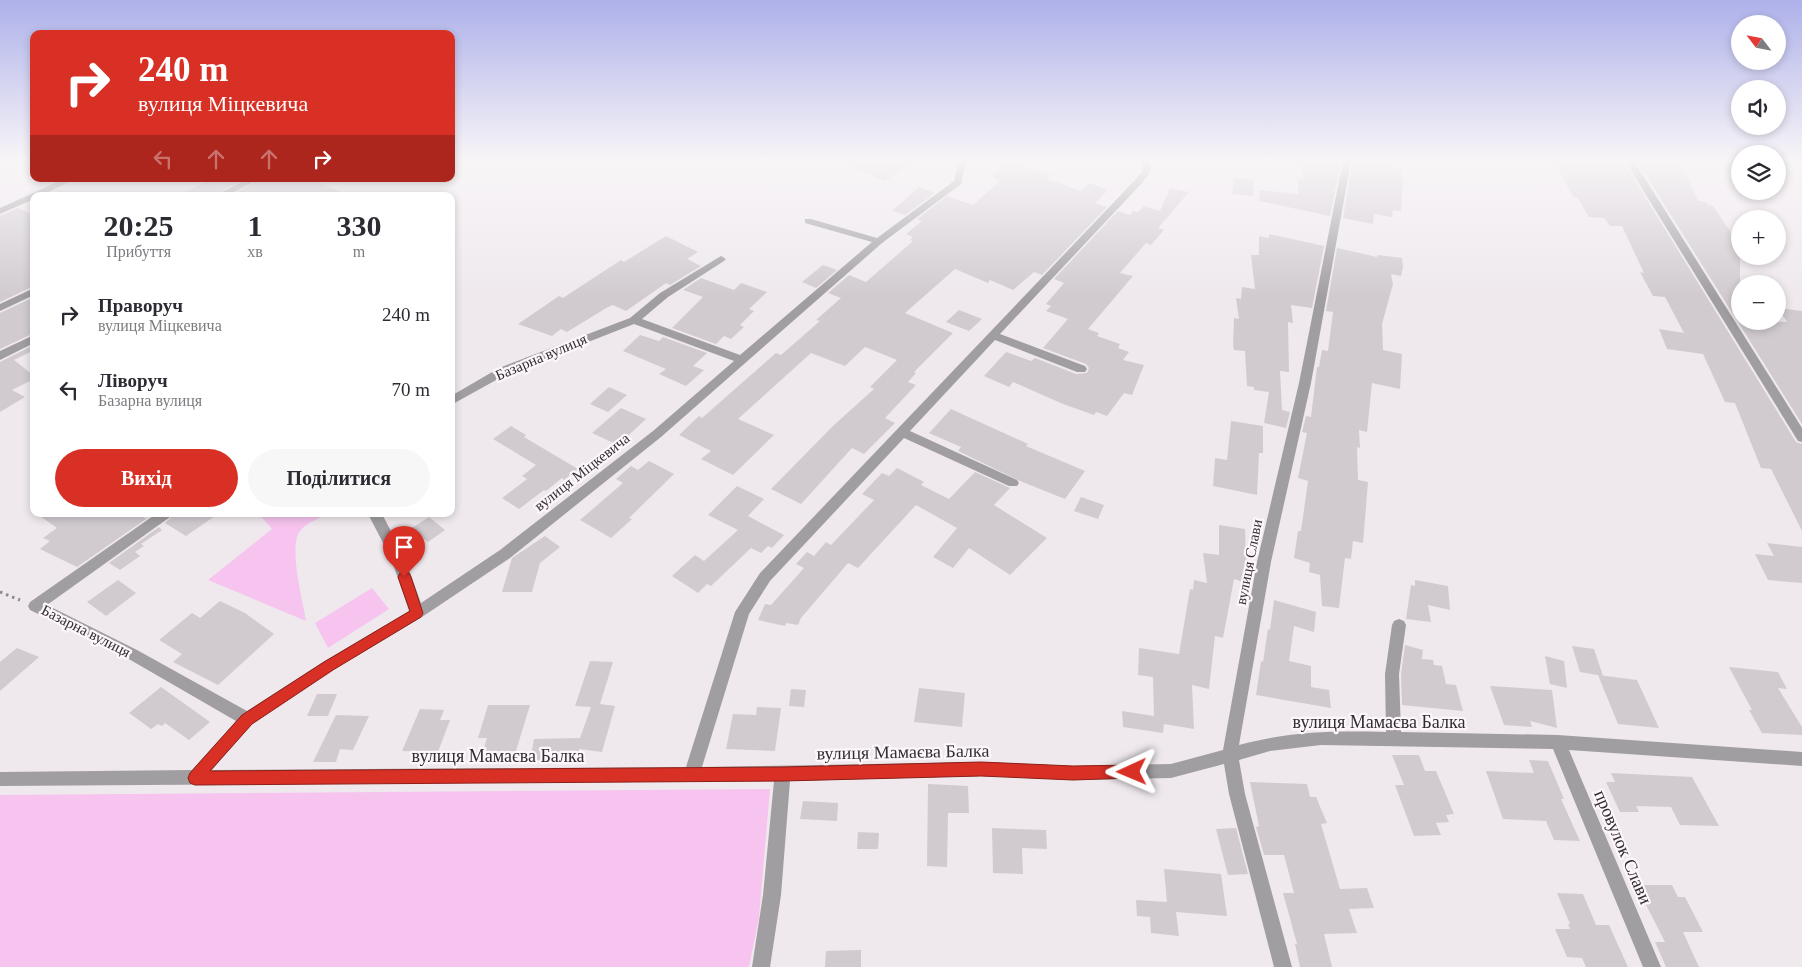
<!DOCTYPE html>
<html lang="uk">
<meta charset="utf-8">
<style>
:root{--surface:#fff;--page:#f7f7f7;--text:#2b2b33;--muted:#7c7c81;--accent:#d93025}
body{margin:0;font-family:"Times New Roman",serif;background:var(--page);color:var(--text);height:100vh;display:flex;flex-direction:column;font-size:19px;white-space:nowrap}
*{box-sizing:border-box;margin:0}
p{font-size:16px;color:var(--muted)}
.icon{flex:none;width:28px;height:28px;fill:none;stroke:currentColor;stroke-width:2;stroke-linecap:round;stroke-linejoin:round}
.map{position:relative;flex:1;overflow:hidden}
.panel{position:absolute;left:30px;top:192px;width:425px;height:325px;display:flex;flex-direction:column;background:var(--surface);border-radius:10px;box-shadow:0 2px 8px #0003}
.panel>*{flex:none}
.top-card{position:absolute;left:30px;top:30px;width:425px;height:152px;border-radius:10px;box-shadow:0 2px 8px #0003;background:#d93025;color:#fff;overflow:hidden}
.needle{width:32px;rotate:302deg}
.controls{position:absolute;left:1731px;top:15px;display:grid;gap:10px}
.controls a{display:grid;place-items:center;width:55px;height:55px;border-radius:50%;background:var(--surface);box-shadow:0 2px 8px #0003;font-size:25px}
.pin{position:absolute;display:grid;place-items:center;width:42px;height:42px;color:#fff;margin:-51px -21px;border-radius:50% 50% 50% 0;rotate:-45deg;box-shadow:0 0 5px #0007}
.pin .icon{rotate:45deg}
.me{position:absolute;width:55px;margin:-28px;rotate:269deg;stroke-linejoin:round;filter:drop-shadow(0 0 4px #0008)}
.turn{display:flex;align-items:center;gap:18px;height:105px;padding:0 25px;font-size:22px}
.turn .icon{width:65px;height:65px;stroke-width:2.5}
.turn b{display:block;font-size:35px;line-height:42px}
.lanes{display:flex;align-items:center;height:48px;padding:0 25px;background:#0003;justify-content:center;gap:25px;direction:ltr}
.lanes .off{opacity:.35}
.eta{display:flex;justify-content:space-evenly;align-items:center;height:85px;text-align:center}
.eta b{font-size:30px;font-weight:800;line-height:35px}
.primary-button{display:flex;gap:10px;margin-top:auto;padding:10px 25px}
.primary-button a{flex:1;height:58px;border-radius:30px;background:var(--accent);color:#fff;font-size:20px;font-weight:800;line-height:58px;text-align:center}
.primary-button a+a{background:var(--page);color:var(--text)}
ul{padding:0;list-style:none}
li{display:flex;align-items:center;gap:15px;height:75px;padding:0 25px}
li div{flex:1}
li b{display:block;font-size:19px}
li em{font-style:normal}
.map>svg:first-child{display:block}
.green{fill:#f6c4ee}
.building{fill:#d1cbd0}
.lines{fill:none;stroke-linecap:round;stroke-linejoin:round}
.path{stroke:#8d898c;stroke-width:3;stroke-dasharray:2.5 4;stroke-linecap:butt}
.minor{fill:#a19ea1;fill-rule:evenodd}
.route{fill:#d93025;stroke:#8d1f18}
.labels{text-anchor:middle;stroke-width:4.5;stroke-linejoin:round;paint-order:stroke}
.street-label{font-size:15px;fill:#312e30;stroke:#fdf6fb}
.near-street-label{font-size:18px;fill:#312e30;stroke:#fdf6fb}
</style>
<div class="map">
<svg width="1802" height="967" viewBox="0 0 1802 967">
<rect width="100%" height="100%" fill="#efe9ee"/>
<!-- green -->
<g class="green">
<path d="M259 514H326C318 519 305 524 300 531 288 547 303 601 306 621L208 580 272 529Z"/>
<polygon points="372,588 389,609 328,648 315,623"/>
<polygon points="770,789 759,917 749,967 0,967 0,795"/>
</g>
<!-- building -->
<g class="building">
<polygon points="839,161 913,161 885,181"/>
<polygon points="1307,161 1341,161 1330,216 1259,201 1260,190 1298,194 1298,178 1304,179 1300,164 1306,164"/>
<polygon points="1353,161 1375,161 1385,163 1384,166 1401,168 1403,183 1401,211 1393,210 1392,217 1374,214 1373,224 1343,218"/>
<polygon points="1554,161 1623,161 1796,442 1802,444 1802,531 1771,469 1761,468 1735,403 1725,402 1703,354 1667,349 1659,329 1684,333 1665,297 1653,296 1640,272 1644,273 1622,226 1610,226 1604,218 1589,217 1577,197 1573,197"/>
<polygon points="1637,161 1663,161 1665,165 1682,167 1698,201 1706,202 1708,205 1713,206 1732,234 1740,235 1740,321 1787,322 1778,308 1802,311 1802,424"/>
<polygon points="1007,163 1052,175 1047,179 1081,191 1089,183 1108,190 1095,203 1107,207 1042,275 1034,272 1013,290 990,280 988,283 955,269 905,313 953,333 914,372 916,373 908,382 916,385 885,418 895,423 864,454 852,448 801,504 771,489 834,425 874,389 870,387 897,360 865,347 845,366 811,353 738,419 774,435 733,475 701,459 711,451 679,435 699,416 702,418 776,353 781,355 820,321 816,320 841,298 828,293 849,275 866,282 913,241 910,240 913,237 906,234 922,221 917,219 947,196 973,205 1000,181 992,176"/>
<polygon points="1234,178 1254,180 1253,196 1232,194"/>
<polygon points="212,179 244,179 212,196 176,196"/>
<polygon points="261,179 310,179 350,196 230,196"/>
<polygon points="919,187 935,193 905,215 892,211"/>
<polygon points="1170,188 1189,192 1158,228 1164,230 1151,245 1146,243 1120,273 1133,276 1088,329 1099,333 1097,336 1120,344 1118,348 1129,352 1123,360 1144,365 1132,395 1124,393 1107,416 1096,412 1094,415 1063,404 1013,382 1009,387 984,376 1006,352 1031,361 1035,358 1076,374 1087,373 1089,368 1086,364 1043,348 1068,319 1046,311 1051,306 1046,304 1064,283 1054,279 1118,211 1130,215 1133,211 1138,212 1144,206 1160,211"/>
<polygon points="18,208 34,215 34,286 0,302 0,216"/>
<polygon points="1269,234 1324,246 1312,308 1291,305 1293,323 1288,322 1289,372 1280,371 1282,410 1290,412 1286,428 1264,423 1269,392 1254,390 1254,387 1247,386 1245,351 1234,350 1233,346 1234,318 1239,319 1236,298 1241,299 1242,287 1255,289 1251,255 1259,255 1259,236 1269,238"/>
<polygon points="666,236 698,252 687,259 701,266 670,285 666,283 626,311 613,305 608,307 567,332 561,329 552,336 518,324 559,296 563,298 621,260 624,262"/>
<polygon points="1337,248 1377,257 1378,255 1402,258 1403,267 1401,276 1391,274 1393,284 1382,324 1383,350 1402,354 1400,389 1372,383 1367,432 1359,430 1360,448 1357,447 1358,480 1368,482 1363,543 1353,541 1351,559 1345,558 1339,608 1322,606 1320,575 1309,572 1310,563 1294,558 1298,531 1301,531 1308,481 1298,478 1307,433 1302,432 1306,416 1311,417 1317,367 1319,367 1322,350 1328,351 1333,312 1326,311"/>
<polygon points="823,265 837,270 816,288 802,282"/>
<polygon points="701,278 734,290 741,283 767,292 749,309 754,311 740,325 744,327 731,339 724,336 716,344 672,328 703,297 683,290"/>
<polygon points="34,297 34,333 0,349 0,313"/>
<polygon points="959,310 982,319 969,331 946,322"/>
<polygon points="640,335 659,341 663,337 707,353 693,366 704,370 686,386 659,374 666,369 623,351"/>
<polygon points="34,345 34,350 14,360 34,376 34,379 12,390 25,397 0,412 0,362"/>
<polygon points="609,387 627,395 608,412 590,404"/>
<polygon points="621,408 646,419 618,445 592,433"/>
<polygon points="951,409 1028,444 1026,446 1085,471 1065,499 1020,481 958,451 961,447 929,433"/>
<polygon points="1231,421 1263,426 1263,453 1259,453 1257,495 1213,486 1215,458 1227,460"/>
<polygon points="511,426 526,435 524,437 578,469 564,480 562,478 546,491 544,490 519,509 502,498 527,479 522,476 536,465 493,439"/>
<polygon points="649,461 674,474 629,518 632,519 611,538 580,520 623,483 616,479 631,466 638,470"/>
<polygon points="897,468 924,482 921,485 949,499 975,472 1010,488 994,505 1047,538 1010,575 969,548 953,568 933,557 957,528 916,505 858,568 848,563 801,618 798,625 786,623 785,626 758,620 765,604 771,605 804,568 796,564 807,552 814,556 826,542 831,545 874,500 862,494 882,473 889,476"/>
<polygon points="737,486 764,499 748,516 784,535 772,548 768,546 761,553 751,548 711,586 707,584 698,593 672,576 695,555 704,561 738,530 708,515"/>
<polygon points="1081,497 1104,505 1098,519 1074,511"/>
<polygon points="37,514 138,514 146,519 77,567 40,549 50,541 43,538 57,528"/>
<polygon points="175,514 218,514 186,536 165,523"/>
<polygon points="429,517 445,530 428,542 412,528"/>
<polygon points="1219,525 1245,529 1246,559 1248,559 1243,582 1234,579 1223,638 1215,636 1209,689 1192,685 1194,729 1164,724 1163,733 1123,727 1122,711 1154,716 1153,677 1138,675 1139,648 1179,654 1190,589 1193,590 1194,580 1207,583 1203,553 1219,555"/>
<polygon points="159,527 162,530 141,544 144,546 135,552 140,556 120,570 109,563"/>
<polygon points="545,536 560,547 540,563 532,592 502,592 512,558"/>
<polygon points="1767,543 1802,547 1802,583 1768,580 1755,554 1774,556"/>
<polygon points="118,580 136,593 106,616 87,602"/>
<polygon points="1415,580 1448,586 1450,610 1428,605 1431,622 1406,619 1411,585 1415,586"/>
<polygon points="1274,600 1316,612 1314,632 1294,626 1289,661 1311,666 1311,687 1329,690 1331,708 1256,695 1261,661 1263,662 1268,629 1270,630"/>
<polygon points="220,601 245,613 274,634 218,685 173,662 182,654 159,640 192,613 200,618"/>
<polygon points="1405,645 1423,650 1422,659 1433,660 1434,665 1442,666 1446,684 1456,685 1463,711 1402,705 1401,674"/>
<polygon points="1572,646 1594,649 1603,676 1580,672"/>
<polygon points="17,648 39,657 0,691 0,662"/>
<polygon points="1545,656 1564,661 1567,688 1550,684"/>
<polygon points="590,661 613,662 600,704 615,706 602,752 579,749 577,760 530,761 534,739 580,738 591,707 575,706"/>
<polygon points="1729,667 1778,672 1787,689 1778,688 1802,727 1802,735 1762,733 1749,710 1752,710"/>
<polygon points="1598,675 1637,680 1659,728 1618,724"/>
<polygon points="1490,686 1552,690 1557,728 1530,721 1532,727 1504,725"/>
<polygon points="161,687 210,722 189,740 165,723 162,726 158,724 151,729 129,713"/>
<polygon points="919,688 965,693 962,727 914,722"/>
<polygon points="791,689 806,690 804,707 789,706"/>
<polygon points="317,694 337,694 328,716 307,716"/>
<polygon points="488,705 530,705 516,751 483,751 487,738 478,738"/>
<polygon points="757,707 781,708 775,751 726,749 733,714 756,715"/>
<polygon points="420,709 444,710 440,720 450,720 438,752 402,751"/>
<polygon points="336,715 369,716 353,750 340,749 336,762 313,762"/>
<polygon points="1392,755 1419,755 1425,771 1436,771 1454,814 1446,815 1449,822 1436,823 1441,835 1414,836 1395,785 1404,785"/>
<polygon points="1529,760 1548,761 1564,799 1561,799 1580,841 1554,840 1546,821 1503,819 1486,771 1534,773"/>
<polygon points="1611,773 1692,777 1719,826 1680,825 1671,807 1636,806 1639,812 1620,812 1606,782 1615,782"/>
<polygon points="1250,782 1307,784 1310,797 1316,797 1327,823 1321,824 1340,889 1367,888 1374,908 1349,909 1357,933 1324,934 1332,967 1300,967 1295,944 1297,944 1283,893 1294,893 1284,855 1264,855 1256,827 1259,826"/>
<polygon points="928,784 968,786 969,813 948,813 947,867 927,866"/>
<polygon points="803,801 838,803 837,821 800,819"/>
<polygon points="992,828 1046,830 1047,849 1022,848 1023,874 993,873"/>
<polygon points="1236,828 1248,874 1228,875 1216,829"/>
<polygon points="858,832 879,833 878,849 857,849"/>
<polygon points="1164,869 1221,874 1227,916 1176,912 1179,936 1151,933 1150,917 1137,916 1136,900 1167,902"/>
<polygon points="1636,885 1672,885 1678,897 1685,897 1703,932 1683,932 1699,967 1666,967 1655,942 1665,942"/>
<polygon points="1557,893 1583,894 1596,925 1609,925 1628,967 1586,967 1582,958 1567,957 1555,929 1570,929 1568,924 1570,924"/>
<polygon points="861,950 861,967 825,967 826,951"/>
</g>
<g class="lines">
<!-- path -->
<polyline class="path" points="0,592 20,600"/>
<!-- minor -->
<g class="minor">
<path d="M958 161H966L961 184 882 243 661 437 510 558 422 617 333 670 252 724 212 770 686 767 735 612 760 573 1136 179 1142 172 1143 165 1138 161H1149L1151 164 1150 172 1142 183 1000 334 1085 366 1087 369 1085 372H1077L995 340 910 431 1017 480 1019 483 1017 486H1009L904 438 770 581 749 614 702 767 981 762 1073 766 1171 764 1223 750 1257 562 1299 383 1343 161H1351L1311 383 1271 562 1239 745C1292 731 1332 731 1386 732L1385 674 1392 625 1394 621 1399 619 1404 621 1406 625 1399 674 1401 732 1558 735 1802 752V766L1569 750 1661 967H1643L1553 749 1321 745 1270 751 1239 760 1245 794 1292 967H1274L1229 794 1224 764 1171 778 1073 780 981 776 790 781 781 895 770 967H752L763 895 774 781 0 786V772L192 770 236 721 127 658 30 610 28 606 30 602 156 514H171L170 517 47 605 137 650 247 711 323 662 409 611 391 558 368 514H382L405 558 421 603 500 550 653 431 734 361 634 324 507 374 451 405V396L499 368 630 318 660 293 721 256 726 259 724 261 668 297 642 319 740 355 872 242 805 223V219H811L877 238 954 181Z"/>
<polygon points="1625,161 1634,161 1802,428 1802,442 1798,441"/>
<polygon points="64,179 75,179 40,196 34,196 34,199 0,214 0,208"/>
<polygon points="248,179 259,179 226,196 214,196"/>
<polygon points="34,288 34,295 0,311 0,304"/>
<polygon points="34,335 34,343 0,360 0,351"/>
</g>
</g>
<!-- sky -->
<linearGradient id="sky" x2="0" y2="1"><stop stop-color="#aeb1ea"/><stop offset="0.54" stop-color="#f8f5f7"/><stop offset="1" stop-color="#f8f5f7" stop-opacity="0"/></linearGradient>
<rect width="1802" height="297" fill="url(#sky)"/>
<!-- route -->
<polygon class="route" points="404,572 409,573 411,577 423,613 421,617 333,670 252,724 210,771 783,767 981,762 1073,766 1132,765 1137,767 1139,772 1137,777 1132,778 1073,780 981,776 783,781 195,785 190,783 188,778 190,773 242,715 324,662 410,611 398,577 400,573"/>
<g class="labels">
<!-- street labels -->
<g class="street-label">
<text transform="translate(541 357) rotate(-23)" y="5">Базарна вулиця</text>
<text transform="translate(582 472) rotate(-38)" y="5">вулиця Міцкевича</text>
<text transform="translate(1249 562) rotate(-79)" y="5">вулиця Слави</text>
<text transform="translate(86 631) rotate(27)" y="5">Базарна вулиця</text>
</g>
<!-- near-street labels -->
<g class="near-street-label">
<text x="1379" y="728">вулиця Мамаєва Балка</text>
<text transform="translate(903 752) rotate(-1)" y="6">вулиця Мамаєва Балка</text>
<text x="498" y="762">вулиця Мамаєва Балка</text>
<text transform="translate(1623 847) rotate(67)" y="6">провулок Слави</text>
</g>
</g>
</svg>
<div class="controls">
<a><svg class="needle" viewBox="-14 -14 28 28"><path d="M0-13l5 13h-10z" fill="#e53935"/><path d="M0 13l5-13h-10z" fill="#7c7c81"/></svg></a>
<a><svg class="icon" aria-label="sound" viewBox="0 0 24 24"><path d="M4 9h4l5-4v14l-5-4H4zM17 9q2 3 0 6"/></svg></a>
<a><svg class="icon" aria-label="layers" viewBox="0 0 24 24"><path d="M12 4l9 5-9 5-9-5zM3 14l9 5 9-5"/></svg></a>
<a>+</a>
<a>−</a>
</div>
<div class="pin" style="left:404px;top:577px;background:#d93025"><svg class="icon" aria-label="arrive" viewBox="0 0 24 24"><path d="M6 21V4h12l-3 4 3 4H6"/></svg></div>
<svg class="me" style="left:1132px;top:772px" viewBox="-20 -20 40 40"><path d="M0-17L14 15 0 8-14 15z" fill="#d93025" stroke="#fff" stroke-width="4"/></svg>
<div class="top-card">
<div class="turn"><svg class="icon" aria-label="right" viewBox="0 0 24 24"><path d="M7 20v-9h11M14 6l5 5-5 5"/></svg><div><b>240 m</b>вулиця Міцкевича</div></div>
<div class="lanes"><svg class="icon off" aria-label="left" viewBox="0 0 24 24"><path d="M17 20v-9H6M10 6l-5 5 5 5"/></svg><svg class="icon off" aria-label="ahead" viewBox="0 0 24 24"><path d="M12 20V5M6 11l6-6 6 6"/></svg><svg class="icon off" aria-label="ahead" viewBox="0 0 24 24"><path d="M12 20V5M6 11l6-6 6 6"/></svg><svg class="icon" aria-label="right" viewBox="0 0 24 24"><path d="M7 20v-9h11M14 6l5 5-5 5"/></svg></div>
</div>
<section class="panel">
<div class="eta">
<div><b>20:25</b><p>Прибуття</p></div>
<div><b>1</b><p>хв</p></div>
<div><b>330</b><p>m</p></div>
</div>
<ul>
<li><svg class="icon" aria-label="right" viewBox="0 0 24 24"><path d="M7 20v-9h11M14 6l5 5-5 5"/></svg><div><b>Праворуч</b><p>вулиця Міцкевича</p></div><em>240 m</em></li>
<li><svg class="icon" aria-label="left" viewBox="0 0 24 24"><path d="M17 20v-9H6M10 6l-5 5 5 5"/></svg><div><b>Ліворуч</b><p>Базарна вулиця</p></div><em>70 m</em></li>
</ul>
<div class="primary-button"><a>Вихід</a><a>Поділитися</a></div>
</section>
</div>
